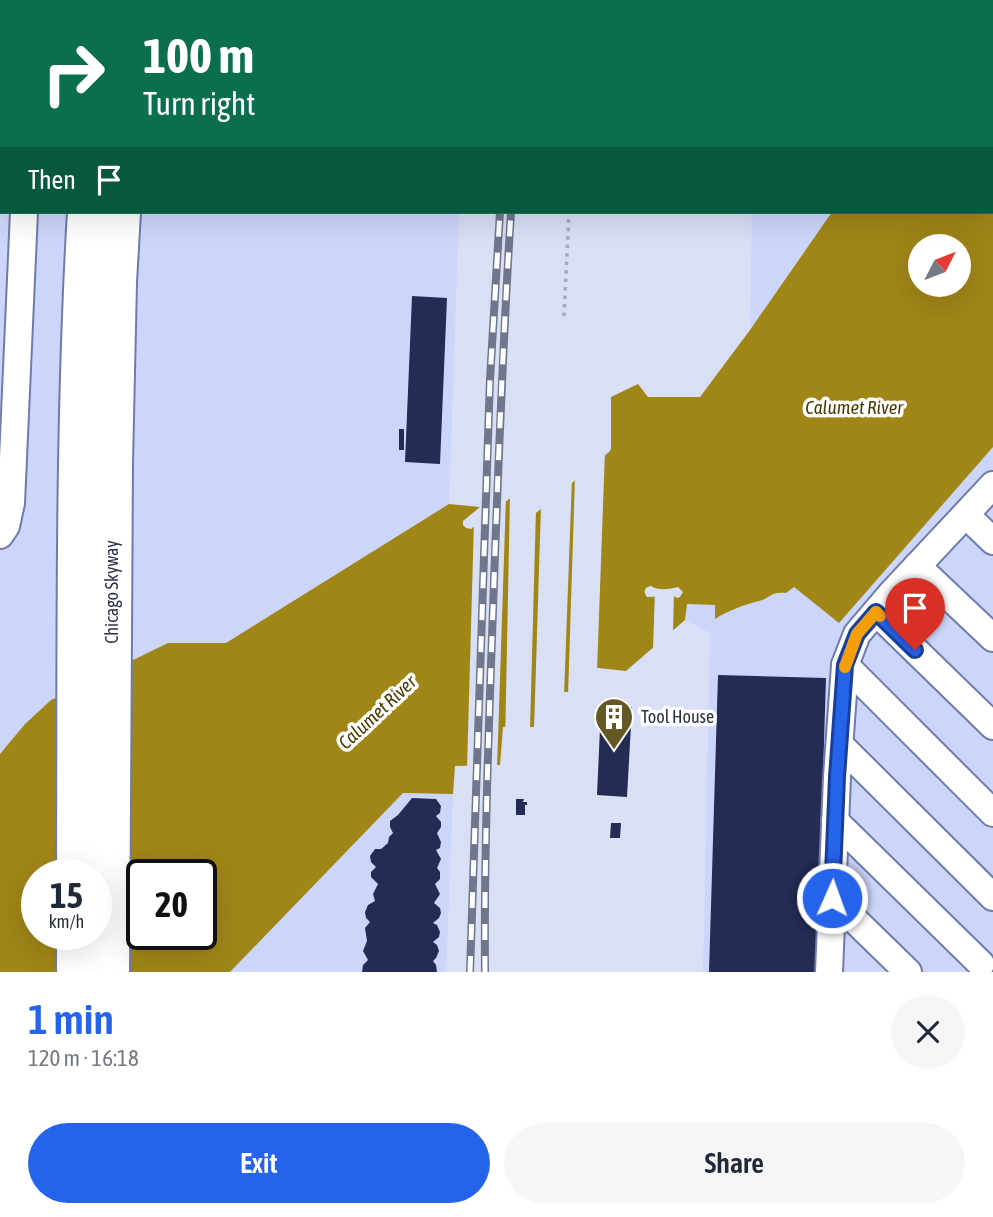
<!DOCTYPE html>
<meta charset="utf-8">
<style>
:root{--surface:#fff;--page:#f6f6f7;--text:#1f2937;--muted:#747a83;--accent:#2563eb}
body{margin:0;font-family:"Asap Condensed",sans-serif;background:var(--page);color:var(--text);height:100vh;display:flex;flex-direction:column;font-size:26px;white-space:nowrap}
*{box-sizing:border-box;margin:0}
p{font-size:23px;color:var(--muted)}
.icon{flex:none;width:38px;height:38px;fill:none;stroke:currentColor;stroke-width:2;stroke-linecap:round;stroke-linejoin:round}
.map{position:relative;height:972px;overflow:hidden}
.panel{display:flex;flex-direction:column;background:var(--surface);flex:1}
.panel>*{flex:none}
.top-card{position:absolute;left:0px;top:0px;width:994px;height:214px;box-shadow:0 7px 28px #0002;background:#0b6e4f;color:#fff;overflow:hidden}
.needle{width:46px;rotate:48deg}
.tools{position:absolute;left:908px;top:234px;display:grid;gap:14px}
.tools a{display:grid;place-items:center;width:63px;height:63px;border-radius:50%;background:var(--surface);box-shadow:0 7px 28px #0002;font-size:35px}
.speed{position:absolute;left:21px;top:859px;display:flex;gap:14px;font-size:35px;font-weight:700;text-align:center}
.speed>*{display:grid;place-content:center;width:91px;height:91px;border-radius:50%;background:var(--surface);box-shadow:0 7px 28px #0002;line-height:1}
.speed small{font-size:18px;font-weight:400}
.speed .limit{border:4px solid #111;border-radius:10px;background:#fff;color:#111}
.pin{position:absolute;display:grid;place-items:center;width:60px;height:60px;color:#fff;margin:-72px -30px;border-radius:50% 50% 50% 0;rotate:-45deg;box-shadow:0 0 7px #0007}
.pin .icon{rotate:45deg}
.me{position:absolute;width:77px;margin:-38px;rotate:2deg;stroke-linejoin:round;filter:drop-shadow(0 0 5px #0008)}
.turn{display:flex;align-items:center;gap:24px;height:147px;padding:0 28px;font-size:32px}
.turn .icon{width:91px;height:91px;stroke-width:2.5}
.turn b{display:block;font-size:49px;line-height:60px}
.then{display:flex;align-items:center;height:66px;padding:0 28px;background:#0003;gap:14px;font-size:26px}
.round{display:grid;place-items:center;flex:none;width:74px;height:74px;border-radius:37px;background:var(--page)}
.overview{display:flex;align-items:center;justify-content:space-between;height:119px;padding:0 28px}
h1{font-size:42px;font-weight:600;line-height:52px;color:var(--accent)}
.primary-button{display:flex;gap:14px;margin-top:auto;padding:14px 28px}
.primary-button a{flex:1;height:80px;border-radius:42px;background:var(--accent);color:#fff;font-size:28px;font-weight:600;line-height:80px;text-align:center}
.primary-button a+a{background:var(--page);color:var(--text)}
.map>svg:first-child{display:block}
.built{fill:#ccd6fa}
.water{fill:#a08517;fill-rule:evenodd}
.pier{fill:#d9dff5}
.building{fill:#242b55}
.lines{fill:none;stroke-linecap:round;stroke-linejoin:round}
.minor-casing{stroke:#6f7bab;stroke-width:30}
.highway-casing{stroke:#6f7bab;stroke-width:42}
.path{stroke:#a5aac0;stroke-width:3.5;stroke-dasharray:3.5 5;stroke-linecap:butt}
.minor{stroke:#fff;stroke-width:26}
.highway{stroke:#fff;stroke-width:38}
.rail-casing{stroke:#70768b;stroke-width:8}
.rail{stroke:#fff;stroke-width:5;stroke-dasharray:16;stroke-linecap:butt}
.route-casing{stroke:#184099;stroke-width:18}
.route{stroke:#2563eb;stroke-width:12}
.slow{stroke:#f59e0b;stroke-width:12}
.labels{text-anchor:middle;stroke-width:7;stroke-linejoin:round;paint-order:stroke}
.street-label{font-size:18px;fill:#2b3044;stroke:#fff}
.poi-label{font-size:18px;fill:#2b3044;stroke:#fff;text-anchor:start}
.water-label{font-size:19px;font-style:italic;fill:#4a3c02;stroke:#fff}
</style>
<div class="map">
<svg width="993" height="972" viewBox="0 0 993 972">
<rect width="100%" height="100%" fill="#d9dff5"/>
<!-- built -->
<g class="built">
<polygon points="0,0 85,0 85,2 2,2 2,212 68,212 64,280 59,464 58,697 25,724 0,754"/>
<rect x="156" y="0" width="310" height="2"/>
<polygon points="757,0 968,0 966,2 757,2"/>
<polygon points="139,212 459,212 449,504 226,643 168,643 130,662 131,463 135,283"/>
<polygon points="752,212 832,212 750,330"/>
<polygon points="993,447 993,972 703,972 710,633 685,620 686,604 716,604 716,618 728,610 738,609 753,602 762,601 776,592 786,593 794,586 839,623"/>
<polygon points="403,793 453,794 446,972 230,972"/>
</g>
<!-- water -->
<path class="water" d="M968 0H993V447L839 623 794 587 786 593C770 591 771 598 759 601 744 605 729 610 715 619V605L687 604 685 620 626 671 571 665 569 692H537L534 727H503L500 765 455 766 453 794 403 793 230 972H0V754L25 724 51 700 168 643H226L449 504 480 507 463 521V525L466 528 471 529 513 496 532 513H536L609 452 611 449V397L638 384 648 397H700L750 330 832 212H992V2H966ZM920 247H959V285H920ZM651 586C659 591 670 589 678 587L683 592 680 597 677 598 674 596 647 597C643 592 644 587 651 586ZM37 875H96V934H37ZM142 875H201V934H142Z"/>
<!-- pier -->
<g class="pier">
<polygon points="605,451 597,671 574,669 573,693 568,696 575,476"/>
<polygon points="572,479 564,696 540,695 538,727 534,730 541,505"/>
<polygon points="514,493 534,499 536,503 533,508 534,510 536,509 530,730 506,730 505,745 510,494"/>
<polygon points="506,497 497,769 467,769 474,521"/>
<polygon points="655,590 674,591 673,635 656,649 653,649"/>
</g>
<!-- building -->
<g class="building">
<polygon points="412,296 447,298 440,464 405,462"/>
<rect x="399" y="429" width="5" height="21"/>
<polygon points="718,675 826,678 817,972 709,972"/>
<polygon points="601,706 632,707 627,797 597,795"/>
<polygon points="412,798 436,799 441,806 440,813 436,816 441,822 441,827 437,833 441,842 440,848 436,850 441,859 437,868 440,872 440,879 435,884 440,894 434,903 440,908 441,913 439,918 433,923 437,925 440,932 439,937 433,942 437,945 439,951 436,958 433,961 436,965 437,972 362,972 363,965 368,960 363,951 367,941 365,928 370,922 366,918 365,912 368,905 375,901 373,894 378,884 371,877 371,872 376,867 371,862 370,856 375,849 381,849 388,843 389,837 393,833 390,827 390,821 398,815"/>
<polygon points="516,799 524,799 523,802 527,802 527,805 525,805 525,815 516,815"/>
<polygon points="611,823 621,823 620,838 610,838"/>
</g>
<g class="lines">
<defs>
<g id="minor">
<polyline points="0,89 2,91"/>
<polyline points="966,515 993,541"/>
<polyline points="0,535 6,526 11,503 24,212"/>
<polyline points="917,566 993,638"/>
<polyline points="876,612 993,726"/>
<polyline points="845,665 993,813"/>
<polyline points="840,745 993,897"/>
<polyline points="835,821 981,964"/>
<polyline points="832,898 908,972"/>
<polyline points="829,972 837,777 845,665 857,634 891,594 993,485"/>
</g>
<g id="highway">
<polyline points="103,2 103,0"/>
<polyline points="138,2 139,0"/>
<path d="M76 875C77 654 74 432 87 212"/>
<polyline points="76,972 76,934"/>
<polyline points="110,972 113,463 117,282 121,212"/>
</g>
</defs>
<!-- minor casing -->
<use href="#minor" class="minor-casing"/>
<!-- highway casing -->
<use href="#highway" class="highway-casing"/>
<!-- path -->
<g class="path">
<polyline points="574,0 574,2"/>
<polyline points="564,316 569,212"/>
</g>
<!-- minor -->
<use href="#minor" class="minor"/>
<!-- highway -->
<use href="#highway" class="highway"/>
<defs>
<g id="rail">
<polyline points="494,2 494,0"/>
<polyline points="514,2 514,0"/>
<polyline points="525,2 525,0"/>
<polyline points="470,972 490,379 500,212"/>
<path d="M485 972C484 860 488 749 492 637 497 495 502 353 511 212"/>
</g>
</defs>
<!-- rail casing -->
<use href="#rail" class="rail-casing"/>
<!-- rail -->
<use href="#rail" class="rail"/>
</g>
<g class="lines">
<defs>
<polyline id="route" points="832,898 837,777 845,665 857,634 876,612 915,650"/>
</defs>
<!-- route casing -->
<use href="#route" class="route-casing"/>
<!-- route -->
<use href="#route" class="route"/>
<!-- slow -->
<polyline class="slow" points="845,667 857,634 876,612 880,616"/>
</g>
<!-- icons -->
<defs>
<symbol id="building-pin" viewBox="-11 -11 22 30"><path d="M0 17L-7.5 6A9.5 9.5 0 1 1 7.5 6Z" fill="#665825" stroke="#fff"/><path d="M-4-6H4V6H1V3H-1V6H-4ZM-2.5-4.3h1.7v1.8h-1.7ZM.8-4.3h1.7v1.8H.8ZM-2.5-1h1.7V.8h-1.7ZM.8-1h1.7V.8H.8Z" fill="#fff"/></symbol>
</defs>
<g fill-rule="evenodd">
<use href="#building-pin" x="592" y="695" width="44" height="60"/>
</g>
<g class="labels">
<!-- street labels -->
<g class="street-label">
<text transform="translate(112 592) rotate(-90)" y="6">Chicago Skyway</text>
</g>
<!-- poi labels -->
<g class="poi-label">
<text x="641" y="723">Tool House</text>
</g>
<!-- water labels -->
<g class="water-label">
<text x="854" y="414">Calumet River</text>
<text transform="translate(377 712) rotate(-43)" y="7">Calumet River</text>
</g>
</g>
</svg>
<div class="tools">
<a><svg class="needle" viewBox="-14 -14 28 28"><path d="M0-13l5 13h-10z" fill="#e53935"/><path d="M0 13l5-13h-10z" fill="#747a83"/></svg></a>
</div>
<div class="speed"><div>15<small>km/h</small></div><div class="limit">20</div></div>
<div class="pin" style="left:915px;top:650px;background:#d93025"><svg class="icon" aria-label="arrive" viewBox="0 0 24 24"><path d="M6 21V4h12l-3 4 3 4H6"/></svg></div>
<svg class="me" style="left:832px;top:898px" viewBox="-20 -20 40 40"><circle r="17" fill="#2563eb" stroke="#fff" stroke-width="3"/><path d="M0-11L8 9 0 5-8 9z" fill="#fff"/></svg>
<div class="top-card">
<div class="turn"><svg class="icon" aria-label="right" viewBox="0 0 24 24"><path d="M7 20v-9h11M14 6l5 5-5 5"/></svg><div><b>100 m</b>Turn right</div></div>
<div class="then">Then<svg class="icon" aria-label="arrive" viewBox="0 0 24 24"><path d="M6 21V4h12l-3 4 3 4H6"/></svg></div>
</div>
</div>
<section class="panel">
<div class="overview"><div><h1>1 min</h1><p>120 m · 16:18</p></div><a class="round"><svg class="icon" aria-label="close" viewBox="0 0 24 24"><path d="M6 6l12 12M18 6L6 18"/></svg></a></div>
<div class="primary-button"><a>Exit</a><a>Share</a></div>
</section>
